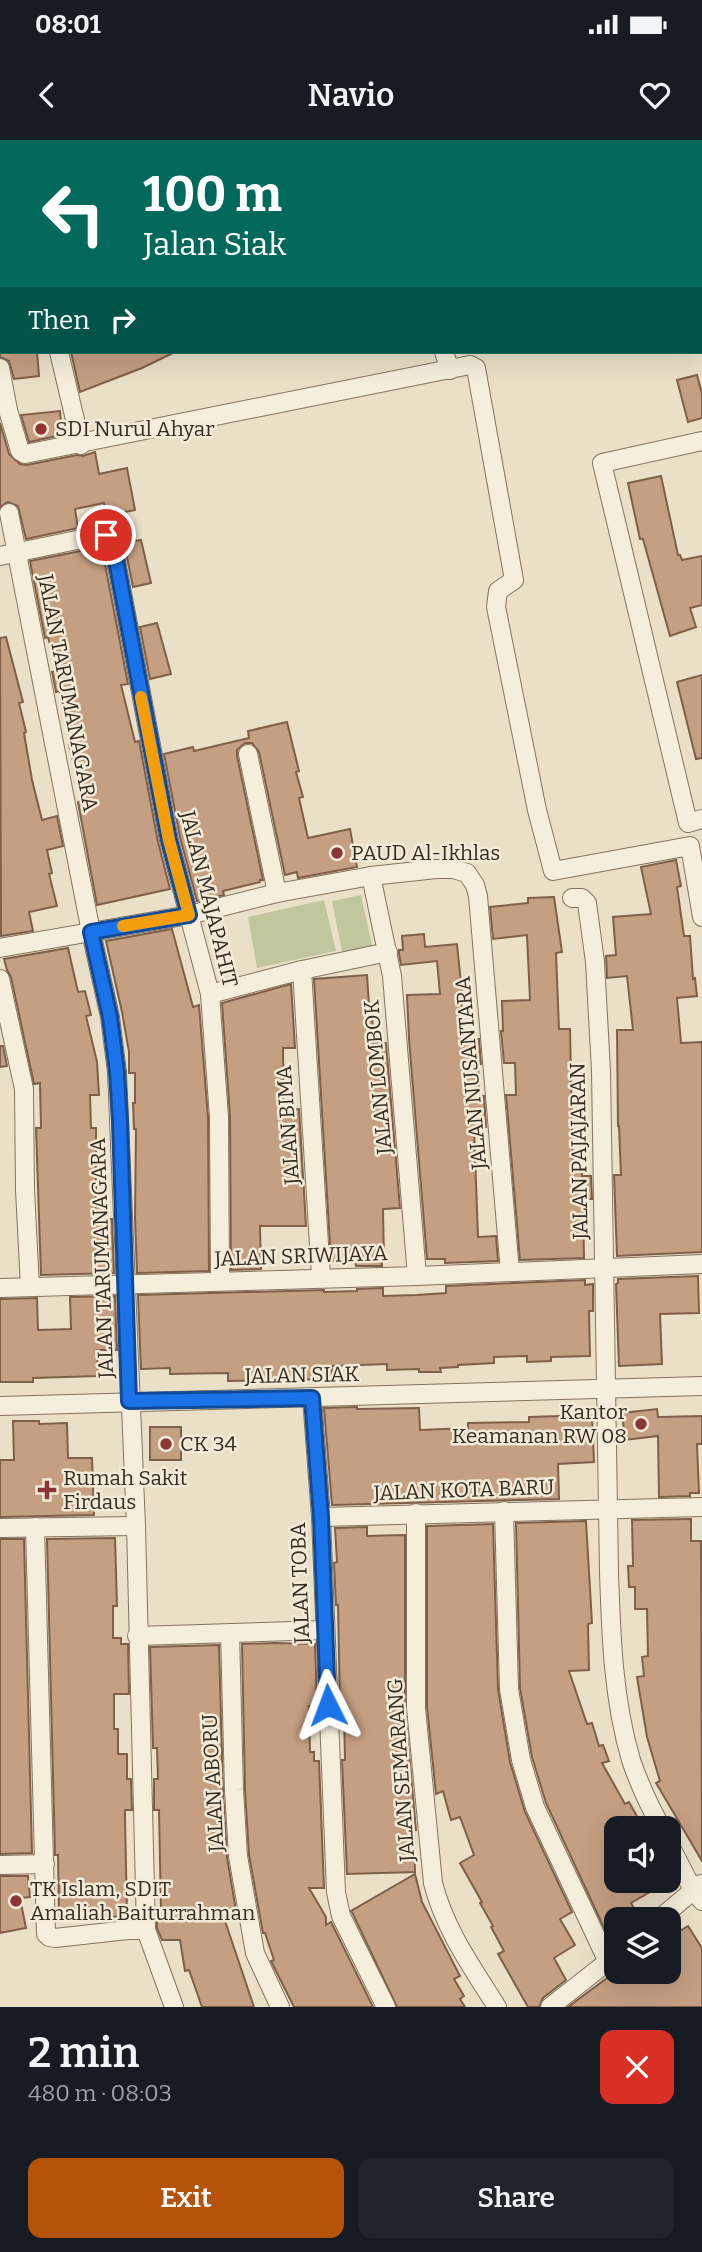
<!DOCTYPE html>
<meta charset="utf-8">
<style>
:root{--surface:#171b24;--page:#20242c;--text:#f1f3f6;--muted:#9ea1a6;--accent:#b45309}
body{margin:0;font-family:Bitter,serif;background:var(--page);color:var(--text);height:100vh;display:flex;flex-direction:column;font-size:26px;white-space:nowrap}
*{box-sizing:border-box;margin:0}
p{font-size:23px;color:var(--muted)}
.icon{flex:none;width:38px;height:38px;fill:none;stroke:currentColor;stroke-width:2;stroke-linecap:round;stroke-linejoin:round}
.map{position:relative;height:1867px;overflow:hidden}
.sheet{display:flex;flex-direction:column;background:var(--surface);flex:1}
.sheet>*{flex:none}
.banner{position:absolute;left:0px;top:0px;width:704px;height:214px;box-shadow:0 7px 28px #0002;background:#00695c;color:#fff;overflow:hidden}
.fabs{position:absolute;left:604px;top:1676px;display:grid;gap:14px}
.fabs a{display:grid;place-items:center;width:77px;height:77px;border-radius:14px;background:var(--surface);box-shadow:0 7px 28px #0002;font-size:35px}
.pin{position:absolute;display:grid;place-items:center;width:60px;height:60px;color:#fff;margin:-30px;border:4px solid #fff;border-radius:50%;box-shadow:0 2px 7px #0007}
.me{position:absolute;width:77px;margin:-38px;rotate:357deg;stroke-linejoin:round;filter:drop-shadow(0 0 5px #0008)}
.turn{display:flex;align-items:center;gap:24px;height:147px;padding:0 28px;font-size:32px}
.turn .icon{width:91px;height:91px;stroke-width:2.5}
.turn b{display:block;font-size:49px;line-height:60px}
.then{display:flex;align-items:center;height:66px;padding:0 28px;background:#0003;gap:14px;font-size:26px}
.round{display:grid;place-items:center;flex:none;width:74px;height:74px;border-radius:14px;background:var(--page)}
.overview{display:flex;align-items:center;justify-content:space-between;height:119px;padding:0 28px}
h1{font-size:42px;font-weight:600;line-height:52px}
.action{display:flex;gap:14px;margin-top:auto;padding:14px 28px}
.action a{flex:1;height:80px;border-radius:14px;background:var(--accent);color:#fff;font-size:28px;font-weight:600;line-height:80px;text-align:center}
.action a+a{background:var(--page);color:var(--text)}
.status{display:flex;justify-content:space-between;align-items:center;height:49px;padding:0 35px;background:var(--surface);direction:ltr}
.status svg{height:19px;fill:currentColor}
header{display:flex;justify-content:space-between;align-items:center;height:91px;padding:0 28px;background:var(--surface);font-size:32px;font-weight:600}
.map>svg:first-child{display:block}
.green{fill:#c1c79d}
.building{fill:#c49f82;stroke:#805f48;stroke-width:2}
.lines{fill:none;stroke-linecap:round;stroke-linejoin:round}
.street-casing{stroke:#84735f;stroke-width:20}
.street{stroke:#f5eedb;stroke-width:18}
.route-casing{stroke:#114b97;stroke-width:18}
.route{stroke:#1a73e8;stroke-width:12}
.slow{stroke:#f59e0b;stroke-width:12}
.poi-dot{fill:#8c3736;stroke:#f2ebd7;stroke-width:2.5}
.labels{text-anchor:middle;stroke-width:5;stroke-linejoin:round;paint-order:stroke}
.poi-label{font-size:21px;fill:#362c21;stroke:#f2ebd7;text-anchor:start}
.street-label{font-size:21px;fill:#362c21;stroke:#f2ebd7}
</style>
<div class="status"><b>08:01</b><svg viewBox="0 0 49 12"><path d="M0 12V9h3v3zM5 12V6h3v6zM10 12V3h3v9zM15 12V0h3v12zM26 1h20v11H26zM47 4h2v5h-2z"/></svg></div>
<header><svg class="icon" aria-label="back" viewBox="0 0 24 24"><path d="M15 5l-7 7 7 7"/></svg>Navio<svg class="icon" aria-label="heart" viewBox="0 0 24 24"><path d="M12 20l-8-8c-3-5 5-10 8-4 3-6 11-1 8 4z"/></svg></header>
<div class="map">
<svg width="702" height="1867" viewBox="0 0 702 1867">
<rect width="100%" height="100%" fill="#eae0c8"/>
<!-- green -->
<g class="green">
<polygon points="361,755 373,810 343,816 332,761"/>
<polygon points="324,760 336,811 257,828 248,777"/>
</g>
<!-- building -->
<g class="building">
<polygon points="0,212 37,212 39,236 14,239 9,221 0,217"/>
<polygon points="71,212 175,212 142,228 80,252"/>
<polygon points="697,235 702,254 702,278 688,282 677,240"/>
<polygon points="60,271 62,295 29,302 21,275"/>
<polygon points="0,283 9,314 20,324 27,325 77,315 83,316 95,312 99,334 127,328 135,370 106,376 104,363 75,369 78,388 26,399 18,366 8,362 0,367"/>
<polygon points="661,336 678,415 680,415 682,420 702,416 702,465 690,468 696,487 670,496 643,399 640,399 628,343"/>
<polygon points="141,400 151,443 133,447 124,403"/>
<polygon points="96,408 97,410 102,409 128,544 121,545 135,602 139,601 158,702 170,749 97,765 78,662 83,660 69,605 72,605 60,551 56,552 53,536 52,532 57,531 48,497 45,498 30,421"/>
<polygon points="157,483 171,534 150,539 140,487"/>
<polygon points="6,497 23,562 19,563 26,592 24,593 32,640 42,680 57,676 63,706 47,710 52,733 49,734 57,766 29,772 33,791 1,796 0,498"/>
<polygon points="702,535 702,618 696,619 677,542"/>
<polygon points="287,582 299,631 296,632 303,657 299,658 308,698 350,689 357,727 298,738 297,732 285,735 259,612 252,603 245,603 237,610 237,616 263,740 260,740 260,742 223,751 224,755 197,761 180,697 164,614 193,607 194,611 249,598 248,591"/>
<polygon points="676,720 681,746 677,747 684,796 690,796 693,839 695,838 697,856 677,858 681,903 702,902 702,1112 617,1116 614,1035 621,1035 619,986 618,986 617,890 633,890 627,836 607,838 606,816 616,815 613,777 651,774 641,727"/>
<polygon points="554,757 562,812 556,813 559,889 570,889 573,1032 582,1031 582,1036 591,1036 592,1059 583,1059 584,1118 520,1120 506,955 516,955 515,923 504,923 501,891 503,891 502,861 530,860 527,795 493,799 490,767 528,763 528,758"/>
<polygon points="172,789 193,867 199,865 208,977 209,1131 137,1133 135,1078 136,989 134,989 133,963 135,963 135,933 129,933 129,912 122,872 106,801"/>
<polygon points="424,794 425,807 457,804 462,853 461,899 479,899 481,924 478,924 479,956 484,956 486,987 474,987 478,1097 496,1096 498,1121 445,1123 445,1119 427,1119 409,899 407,855 440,854 437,821 401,825 399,814 399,810 403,810 402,796"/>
<polygon points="68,808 78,852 85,851 91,875 86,876 97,922 99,955 90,955 91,988 96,988 96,1067 102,1067 103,1079 112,1079 114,1133 41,1135 36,988 41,988 40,943 34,944 11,837 7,830 4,819"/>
<polygon points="367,835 369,865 372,865 373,903 386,903 400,1068 383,1069 384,1121 382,1121 382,1126 356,1126 355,1120 331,1121 314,839"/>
<polygon points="291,844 295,908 283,908 284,970 299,969 306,1086 260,1086 261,1129 231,1130 230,976 222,863"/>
<polygon points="0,906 3,906 7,926 0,927"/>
<polygon points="698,1136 699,1173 660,1174 662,1224 619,1226 616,1144 618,1143 618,1139"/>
<polygon points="585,1140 585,1145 593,1144 593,1171 589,1171 590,1216 551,1217 551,1221 527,1222 527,1216 494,1217 494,1223 458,1225 458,1227 440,1228 441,1232 419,1232 419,1229 387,1230 387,1224 332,1226 332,1239 228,1241 228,1233 170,1234 170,1228 141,1229 138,1155 324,1150 324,1152 357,1151 357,1149 383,1148 383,1156 417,1155 446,1153 446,1146"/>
<polygon points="115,1156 117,1210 97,1210 98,1236 33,1238 33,1242 0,1242 0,1159 37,1158 38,1190 71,1189 70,1157"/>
<polygon points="357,1267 357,1269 419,1268 420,1290 468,1288 468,1283 529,1282 529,1277 592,1275 594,1322 558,1324 559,1359 332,1365 324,1268"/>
<polygon points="657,1269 658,1277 702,1276 702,1304 697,1304 699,1353 690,1353 690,1356 659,1357 658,1296 625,1300 622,1273"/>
<polygon points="13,1281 39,1281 39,1284 67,1283 68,1318 92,1318 94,1375 0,1377 0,1320 14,1320"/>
<rect x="150" y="1287" width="31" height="33"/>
<polygon points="691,1379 691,1401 701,1401 702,1721 656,1643 660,1641 647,1597 637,1537 644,1536 642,1517 648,1516 647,1469 635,1469 635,1447 629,1447 628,1426 633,1426 632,1380"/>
<polygon points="586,1381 592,1483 588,1484 589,1530 569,1531 587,1584 592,1583 599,1606 603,1605 609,1621 602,1623 625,1664 629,1662 638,1678 616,1689 616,1741 669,1741 631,1763 641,1780 616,1780 616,1804 612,1805 546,1663 532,1617 520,1548 516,1383"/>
<polygon points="493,1384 498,1549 510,1622 525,1672 572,1772 560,1779 575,1805 554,1818 566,1840 543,1858 539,1867 528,1867 498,1814 504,1811 491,1787 493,1786 480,1763 482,1762 460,1723 474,1715 460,1677 451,1680 443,1651 436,1654 427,1567 427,1386"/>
<polygon points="367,1387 367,1396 405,1395 405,1568 416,1690 414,1690 415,1732 347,1734 342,1620 345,1620 344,1577 342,1577 342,1565 340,1565 338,1465 336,1465 334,1423 337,1422 335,1388"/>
<polygon points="115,1398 117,1466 113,1466 113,1498 121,1498 121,1504 128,1504 129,1554 114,1554 114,1589 118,1589 118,1614 127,1614 127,1639 131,1639 132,1670 125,1670 125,1677 127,1777 59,1776 58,1715 55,1715 47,1399"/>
<polygon points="0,1399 24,1399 32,1713 0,1714"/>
<polygon points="275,1503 315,1504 317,1566 309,1566 310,1612 314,1612 314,1621 319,1621 324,1748 309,1748 326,1777 326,1785 331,1782 373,1867 294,1867 271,1821 274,1820 265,1793 263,1793 249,1715 245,1650 242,1504"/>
<polygon points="219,1505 223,1651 227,1717 237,1777 224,1778 254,1867 202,1867 189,1830 185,1831 180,1800 162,1800 157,1788 157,1771 161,1771 159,1670 154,1670 154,1639 158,1639 157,1608 153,1608 150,1507"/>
<polygon points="415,1734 422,1762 460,1836 454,1839 464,1856 460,1859 465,1867 397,1867 352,1772 351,1771"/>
<polygon points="0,1736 28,1736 30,1757 20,1758 26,1788 0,1793"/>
<polygon points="688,1786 702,1808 702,1867 568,1867 615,1832 668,1832 668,1798"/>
</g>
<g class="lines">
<defs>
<g id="street">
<polyline points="28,0 29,2"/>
<polyline points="416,0 416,2"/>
<polyline points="59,212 81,305"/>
<polyline points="444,212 450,230"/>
<polyline points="0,228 8,270 20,311 25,314 470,225 476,228 514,440 498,451 496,467 537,670 553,731 690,706 702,777"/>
<polyline points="702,301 602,323 688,683 702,679"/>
<polyline points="9,373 91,792 110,877 117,932 136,1386 146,1790 174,1867"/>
<polyline points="0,416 101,395 106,395 112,400 169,700 210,854 219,977 220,1140"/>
<polyline points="248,614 277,753"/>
<polyline points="371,736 392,836 417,1136"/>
<path d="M572 758H582L587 763 595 822 601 931 609 1432C611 1495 613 1559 631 1620 639 1644 650 1667 662 1689"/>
<polyline points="0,808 189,775 277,753 371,736 436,729 453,729 467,733 475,745 478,756 510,1132"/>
<polyline points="302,830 321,1137"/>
<polyline points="0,839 24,949 25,1050 30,1147"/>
<polyline points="210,854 302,830 388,812"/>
<polyline points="0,1148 417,1136 702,1124"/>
<polyline points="312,1258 321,1377 336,1752 341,1776 386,1867"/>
<polyline points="0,1266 702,1246"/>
<polyline points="504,1371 509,1549 521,1620 535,1667 608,1822"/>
<path d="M416 1373V1568L433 1743C445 1790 472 1827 497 1867"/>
<polyline points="321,1377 702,1367"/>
<polyline points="35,1387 46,1794 49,1797 55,1798 128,1790 146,1790"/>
<polyline points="0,1388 136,1386"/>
<polyline points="230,1493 234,1650 238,1716 255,1813 280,1867"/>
<polyline points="137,1496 324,1490"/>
<polyline points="668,1702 693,1750 702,1761"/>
<polyline points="0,1725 45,1724"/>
<polyline points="658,1780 701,1744"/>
<polyline points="550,1867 616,1815"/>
</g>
</defs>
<!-- street casing -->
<use href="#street" class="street-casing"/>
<!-- street -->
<use href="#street" class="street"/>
</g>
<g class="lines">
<defs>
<polyline id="route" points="106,395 112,400 114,410 169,700 189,775 91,792 110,877 117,932 120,982 129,1261 312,1258 321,1377 328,1565"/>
</defs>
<!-- route casing -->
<use href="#route" class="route-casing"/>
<!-- route -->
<use href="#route" class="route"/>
<!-- slow -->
<polyline class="slow" points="123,786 189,775 169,700 141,557"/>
</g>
<!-- markers -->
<g class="poi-dot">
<circle cx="41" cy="289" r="7"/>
<circle cx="337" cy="713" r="7"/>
<circle cx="641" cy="1284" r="7"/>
<circle cx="166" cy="1304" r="7"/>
<path d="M43.5 1339.5h7v7h7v7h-7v7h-7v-7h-7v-7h7z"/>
<circle cx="16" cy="1761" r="7"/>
</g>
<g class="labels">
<!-- poi labels -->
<g class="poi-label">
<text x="55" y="296">SDI Nurul Ahyar</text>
<text x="351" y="720">PAUD Al-Ikhlas</text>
<text x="627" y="1279" text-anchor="end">Kantor<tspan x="627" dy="24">Keamanan RW 08</tspan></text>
<text x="180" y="1311">CK 34</text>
<text x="63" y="1345">Rumah Sakit<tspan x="63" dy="24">Firdaus</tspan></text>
<text x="30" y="1756">TK Islam, SDIT<tspan x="30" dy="24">Amaliah Baiturrahman</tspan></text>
</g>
<!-- street labels -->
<g class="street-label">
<text transform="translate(68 553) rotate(79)" y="7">JALAN TARUMANAGARA</text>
<text transform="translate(209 759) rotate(76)" y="7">JALAN MAJAPAHIT</text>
<text transform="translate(471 933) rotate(-95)" y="7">JALAN NUSANTARA</text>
<text transform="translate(378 937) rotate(-95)" y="7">JALAN LOMBOK</text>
<text transform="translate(288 985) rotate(-94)" y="7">JALAN BIMA</text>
<text transform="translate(579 1011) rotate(-91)" y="7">JALAN PAJAJARAN</text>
<text transform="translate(301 1116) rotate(-2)" y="7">JALAN SRIWIJAYA</text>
<text transform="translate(102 1118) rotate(-92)" y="7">JALAN TARUMANAGARA</text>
<text transform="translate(302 1235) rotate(-1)" y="7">JALAN SIAK</text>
<text transform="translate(464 1350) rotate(-2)" y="7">JALAN KOTA BARU</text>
<text transform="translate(300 1443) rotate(-92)" y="7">JALAN TOBA</text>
<text transform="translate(401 1630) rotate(-94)" y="7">JALAN SEMARANG</text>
<text transform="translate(213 1643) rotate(-93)" y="7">JALAN ABORU</text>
</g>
</g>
</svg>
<div class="fabs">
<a><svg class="icon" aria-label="sound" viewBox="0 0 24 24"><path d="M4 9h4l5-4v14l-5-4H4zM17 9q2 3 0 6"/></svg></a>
<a><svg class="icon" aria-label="layers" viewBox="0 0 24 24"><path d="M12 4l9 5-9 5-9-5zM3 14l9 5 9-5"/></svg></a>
</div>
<div class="pin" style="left:106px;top:395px;background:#d93025"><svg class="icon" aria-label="arrive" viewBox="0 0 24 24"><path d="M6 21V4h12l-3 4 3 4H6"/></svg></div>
<svg class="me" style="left:328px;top:1565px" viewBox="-20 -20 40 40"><path d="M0-17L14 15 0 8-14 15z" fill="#1a73e8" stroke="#fff" stroke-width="4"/></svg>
<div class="banner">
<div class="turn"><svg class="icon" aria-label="left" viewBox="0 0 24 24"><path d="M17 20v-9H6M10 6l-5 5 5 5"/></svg><div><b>100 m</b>Jalan Siak</div></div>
<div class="then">Then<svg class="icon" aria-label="right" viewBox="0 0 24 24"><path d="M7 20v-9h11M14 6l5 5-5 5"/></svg></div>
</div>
</div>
<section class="sheet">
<div class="overview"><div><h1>2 min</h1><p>480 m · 08:03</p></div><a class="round" style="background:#d93025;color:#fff"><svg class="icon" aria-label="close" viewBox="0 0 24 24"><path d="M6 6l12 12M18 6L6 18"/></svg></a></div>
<div class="action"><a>Exit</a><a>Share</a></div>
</section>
